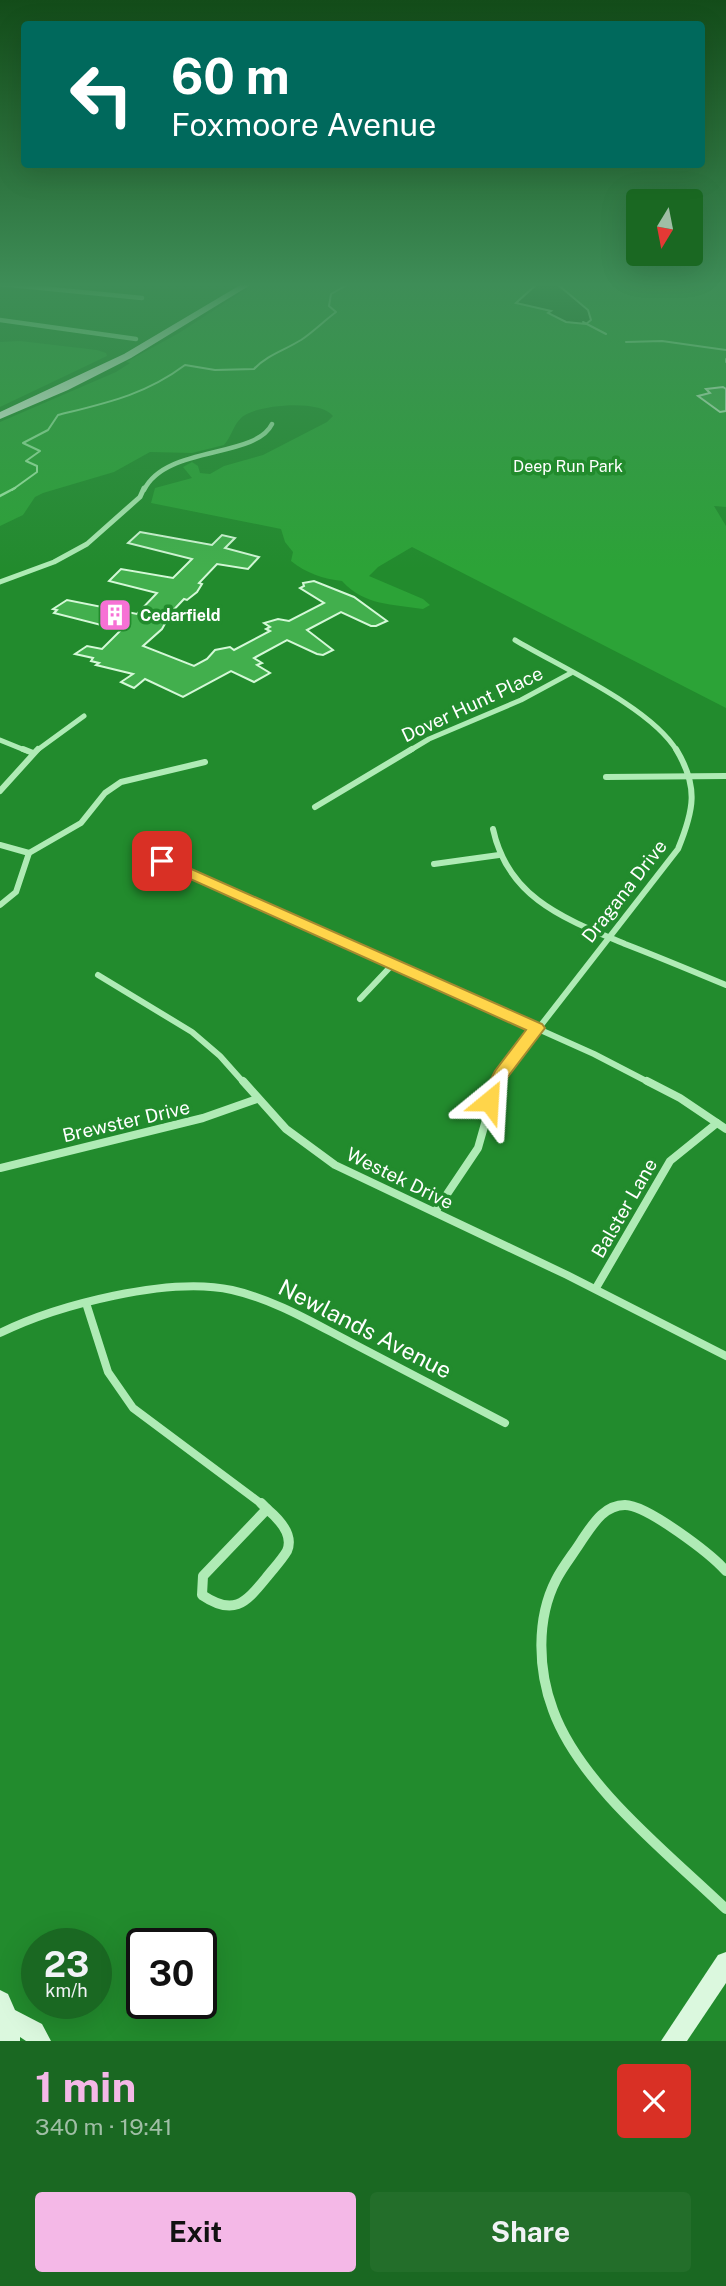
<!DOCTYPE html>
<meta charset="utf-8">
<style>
:root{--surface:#1a6822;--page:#236e2a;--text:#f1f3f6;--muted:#9fbea5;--accent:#f4b8e7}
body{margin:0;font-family:"Public Sans",sans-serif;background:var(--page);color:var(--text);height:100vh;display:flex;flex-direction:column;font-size:26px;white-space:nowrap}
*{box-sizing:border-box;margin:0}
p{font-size:23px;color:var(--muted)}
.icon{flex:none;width:38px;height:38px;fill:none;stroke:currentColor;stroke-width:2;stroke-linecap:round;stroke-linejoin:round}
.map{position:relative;height:2041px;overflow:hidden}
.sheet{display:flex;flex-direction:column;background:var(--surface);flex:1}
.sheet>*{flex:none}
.top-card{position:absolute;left:21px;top:21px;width:684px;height:147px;border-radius:7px;box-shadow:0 7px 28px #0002;background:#00695c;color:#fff;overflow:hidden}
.needle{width:46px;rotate:190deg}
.tools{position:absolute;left:626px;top:189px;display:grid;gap:14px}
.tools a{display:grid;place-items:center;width:77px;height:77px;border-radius:7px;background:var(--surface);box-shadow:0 7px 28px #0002;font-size:35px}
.speed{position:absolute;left:21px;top:1928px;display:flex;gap:14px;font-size:35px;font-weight:700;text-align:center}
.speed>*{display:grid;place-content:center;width:91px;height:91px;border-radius:50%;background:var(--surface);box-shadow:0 7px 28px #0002;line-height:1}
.speed small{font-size:18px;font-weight:400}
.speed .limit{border:4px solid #111;border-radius:10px;background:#fff;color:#111}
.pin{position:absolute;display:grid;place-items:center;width:60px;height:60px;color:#fff;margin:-30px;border-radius:14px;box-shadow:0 4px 10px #0006}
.me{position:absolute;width:77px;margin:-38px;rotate:27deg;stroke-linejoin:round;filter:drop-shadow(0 0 5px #0008)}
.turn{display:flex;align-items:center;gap:24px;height:147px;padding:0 35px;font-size:32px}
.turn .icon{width:91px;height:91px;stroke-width:2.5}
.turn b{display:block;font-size:49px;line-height:60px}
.round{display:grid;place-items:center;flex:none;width:74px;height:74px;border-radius:7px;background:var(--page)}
.overview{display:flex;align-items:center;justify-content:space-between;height:119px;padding:0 35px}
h1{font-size:42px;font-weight:700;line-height:52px;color:var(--accent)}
.action{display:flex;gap:14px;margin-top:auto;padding:14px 35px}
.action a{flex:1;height:80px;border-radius:7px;background:var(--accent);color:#111;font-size:28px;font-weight:700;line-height:80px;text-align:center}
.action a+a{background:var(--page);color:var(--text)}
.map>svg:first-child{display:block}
.green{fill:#2ca337}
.water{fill:#186a21;stroke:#a3eca9;stroke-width:2}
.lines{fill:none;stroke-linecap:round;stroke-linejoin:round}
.stream-far1{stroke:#a3eca9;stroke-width:2}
.stream{stroke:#a3eca9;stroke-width:2.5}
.building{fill:#42af4d;stroke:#d4f8d7;stroke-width:2}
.minor-far4{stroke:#afebb5;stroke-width:4.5}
.minor-far3{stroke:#afebb5;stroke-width:5}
.minor-far2{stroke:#afebb5;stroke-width:6}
.minor-far1{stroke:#afebb5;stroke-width:8}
.minor{stroke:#afebb5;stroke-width:10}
.secondary{fill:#dbf8de;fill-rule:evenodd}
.primary{fill:#f4fef5;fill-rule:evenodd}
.route{fill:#ffd54a;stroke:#a68a30;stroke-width:2}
.labels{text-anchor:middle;stroke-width:7;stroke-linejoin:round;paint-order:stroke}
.far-park-label{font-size:16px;fill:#fff;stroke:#228b2d}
.far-poi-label{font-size:16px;font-weight:bold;fill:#fff;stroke:#228b2d;text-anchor:start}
.street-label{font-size:19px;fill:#fff;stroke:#228b2d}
.near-street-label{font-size:23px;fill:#fff;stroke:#228b2d}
</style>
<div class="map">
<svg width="726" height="2041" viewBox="0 0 726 2041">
<rect width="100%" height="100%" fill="#228b2d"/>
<!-- green -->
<g class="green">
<path d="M254 284H726V507L714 506 726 526V708L412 547 378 567 369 576 423 599 430 605 423 609C392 604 365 606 342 581 323 579 306 573 291 561L293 552 285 542 281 529 151 503 155 488 192 478 183 467 192 462 198 466 200 473 210 474 224 466 263 455 327 422 333 416C321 399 258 404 242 417 233 425 232 436 224 445L192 453 150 452 114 472 43 493 35 497 23 515 0 526V422L116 372 130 363 126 362 179 333Z"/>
<polygon points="20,341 97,350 106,353 107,356 0,407 0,342"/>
</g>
<!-- water -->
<polygon class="water" points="537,284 557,284 588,310 591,320 586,324 566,322 548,313 551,311 516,303"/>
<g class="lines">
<!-- stream-far1 -->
<g class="stream-far1">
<polyline points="583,322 606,334"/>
<polyline points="626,342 662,341 726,350"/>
<polyline points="726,359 726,362"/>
<path d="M12 490 37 472V466L26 461 40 451 23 443 48 430 58 415C106 403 145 395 185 365L215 370 254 369C267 355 285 350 301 340 313 332 324 321 336 312L329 306 331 294 349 284"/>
</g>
<!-- stream -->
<polyline class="stream" points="0,496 15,488"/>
</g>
<!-- building -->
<g class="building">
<polygon points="723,387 726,389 726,411 720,412 698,396 710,393 706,389"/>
<polygon points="140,532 212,545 222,535 235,538 225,548 259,557 248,569 217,564 199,583 202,584 197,592 187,600 184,599 164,620 167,620 162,629 143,646 194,666 207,659 215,650 230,647 234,650 270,631 266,629 270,627 264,623 278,619 289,621 324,603 300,588 304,586 303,583 314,581 354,597 387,621 376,626 371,626 341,612 307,630 333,650 323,655 317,654 287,640 254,658 262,663 257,665 270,673 254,682 231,671 183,697 145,679 134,688 121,682 133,674 96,665 99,663 91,661 93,658 75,654 87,646 102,649 121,630 54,613 57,610 53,609 67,600 137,614 157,593 109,581 121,569 173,578 192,559 128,543"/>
</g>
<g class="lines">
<!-- minor-far4 -->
<g class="minor-far4">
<polyline points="0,284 142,298"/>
<polyline points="0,320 136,339"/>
<path d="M144 490C166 445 255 459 272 424"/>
</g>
<!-- minor-far3 -->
<g class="minor-far3">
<polyline points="0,582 54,562 87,544 140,497 144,488"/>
<path d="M515 640C560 667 651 707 677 751"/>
<polyline points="0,740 27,751"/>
<polyline points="36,751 84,716"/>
<polyline points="409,751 429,739 521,700 571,673"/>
</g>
<!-- minor-far2 -->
<g class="minor-far2">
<polyline points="23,749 33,753"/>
<polyline points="606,777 726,776"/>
<polyline points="0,791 38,749"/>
<polyline points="315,807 412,749"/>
<path d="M493 829C508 899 566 919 625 944 659 957 692 971 726 985"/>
<polyline points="0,845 29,853"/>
<polyline points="144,852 594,1054 650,1083"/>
<polyline points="434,864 499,855"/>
<polyline points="0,905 16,892 29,853 81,823 105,793 121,782 205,762"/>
<polyline points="98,975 192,1032 220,1056 244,1083"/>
<polyline points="360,999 393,964"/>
<path d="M496 1083 678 849C694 810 699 787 676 749"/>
</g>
<!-- minor-far1 -->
<g class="minor-far1">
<polyline points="243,1081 286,1129 335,1165 567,1275 726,1356"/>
<polyline points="647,1081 680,1098 726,1129"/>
<polyline points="0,1168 203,1118 257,1099"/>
<polyline points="435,1212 478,1148 497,1081"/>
<polyline points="596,1288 670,1161 717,1123"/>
<polyline points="86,1303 108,1372 133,1408 263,1505"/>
<path d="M0 1333C57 1305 169 1276 232 1290 276 1300 315 1324 354 1344 404 1370 455 1397 505 1423"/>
<polyline points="622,1505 628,1505"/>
</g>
<!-- minor -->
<g class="minor">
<polyline points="261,1503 267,1509"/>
<path d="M267 1509C279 1519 294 1535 287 1551 281 1561 273 1569 266 1578 245 1604 233 1616 202 1595L203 1576Z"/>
<path d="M726 1571C711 1554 647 1505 625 1505 604 1505 593 1524 582 1540 574 1553 563 1566 556 1580 536 1619 538 1670 553 1710 580 1785 669 1854 726 1909"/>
</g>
<!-- secondary -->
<g class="secondary">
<polygon points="726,1952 726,1983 687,2041 661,2041 718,1955"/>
<polygon points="0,1990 8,1994 15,2010 42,2024 51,2041 26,2041 20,2037 20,2041 0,2041"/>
</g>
<!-- primary -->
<polygon class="primary" points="242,284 252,284 131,358 68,390 0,419 0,412 124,354"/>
</g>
<!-- sky -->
<linearGradient id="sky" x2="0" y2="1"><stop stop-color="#134c19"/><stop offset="0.5" stop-color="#3e8d57"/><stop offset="1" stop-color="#3e8d57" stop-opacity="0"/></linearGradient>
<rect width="726" height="569" fill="url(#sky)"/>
<!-- route -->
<polygon class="route" points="162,856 542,1024 545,1028 507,1078 495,1105 483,1105 480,1101 495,1071 526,1030 157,864 155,861"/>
<!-- icons -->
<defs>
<symbol id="building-square" viewBox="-11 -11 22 22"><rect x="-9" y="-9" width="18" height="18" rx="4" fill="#f771d5" stroke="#228b2d"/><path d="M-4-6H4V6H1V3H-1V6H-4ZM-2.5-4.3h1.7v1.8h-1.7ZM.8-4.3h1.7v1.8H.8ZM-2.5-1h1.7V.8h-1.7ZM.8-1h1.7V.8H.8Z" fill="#fff"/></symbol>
</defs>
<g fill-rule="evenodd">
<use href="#building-square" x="96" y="596" width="38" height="38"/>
</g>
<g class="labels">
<!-- far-park labels -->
<g class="far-park-label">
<text x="568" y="472">Deep Run Park</text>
</g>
<!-- far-poi labels -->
<g class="far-poi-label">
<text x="140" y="621">Cedarfield</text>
</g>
<!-- street labels -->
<g class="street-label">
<text transform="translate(472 704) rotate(-25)" y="7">Dover Hunt Place</text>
<text transform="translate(624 891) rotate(-52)" y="7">Dragana Drive</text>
<text transform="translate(126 1121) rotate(-13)" y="7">Brewster Drive</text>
<text transform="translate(400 1178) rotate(26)" y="7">Westek Drive</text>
<text transform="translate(624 1208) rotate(-60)" y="7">Balster Lane</text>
</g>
<!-- near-street labels -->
<g class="near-street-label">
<text transform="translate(365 1329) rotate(27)" y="8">Newlands Avenue</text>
</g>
</g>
</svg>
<div class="tools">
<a><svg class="needle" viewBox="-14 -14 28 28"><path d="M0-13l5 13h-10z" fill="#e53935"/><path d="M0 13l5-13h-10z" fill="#9fbea5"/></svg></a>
</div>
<div class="speed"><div>23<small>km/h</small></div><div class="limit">30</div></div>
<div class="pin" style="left:162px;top:861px;background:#d93025"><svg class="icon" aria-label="arrive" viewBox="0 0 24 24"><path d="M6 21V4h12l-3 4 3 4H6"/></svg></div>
<svg class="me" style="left:489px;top:1101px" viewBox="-20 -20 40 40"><path d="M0-17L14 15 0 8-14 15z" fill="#ffd54a" stroke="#fff" stroke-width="4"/></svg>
<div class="top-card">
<div class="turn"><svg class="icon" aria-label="left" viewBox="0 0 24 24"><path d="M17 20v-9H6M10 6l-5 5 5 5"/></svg><div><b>60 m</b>Foxmoore Avenue</div></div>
</div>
</div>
<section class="sheet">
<div class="overview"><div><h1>1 min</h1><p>340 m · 19:41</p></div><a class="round" style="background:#d93025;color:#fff"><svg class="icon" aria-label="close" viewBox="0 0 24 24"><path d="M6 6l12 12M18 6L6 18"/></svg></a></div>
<div class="action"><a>Exit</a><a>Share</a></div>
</section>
